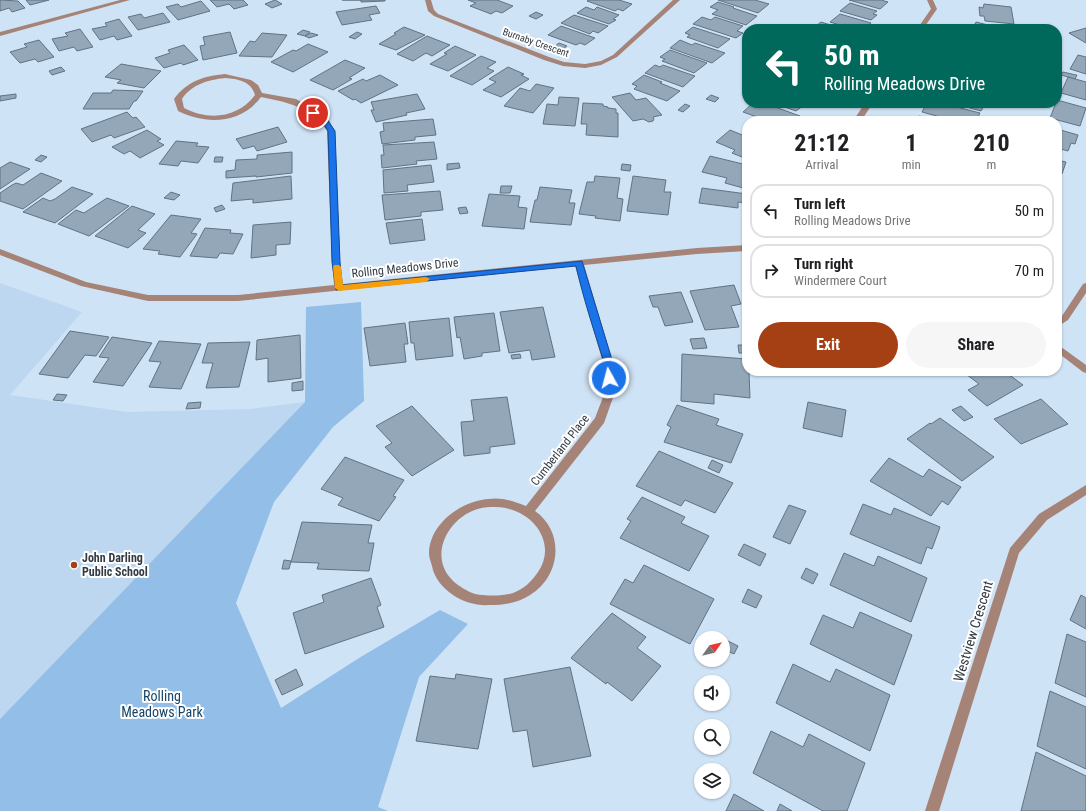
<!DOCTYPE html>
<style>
:root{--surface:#fff;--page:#f6f6f6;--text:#202124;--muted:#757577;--line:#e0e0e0;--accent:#a54014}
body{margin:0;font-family:"Roboto Condensed",sans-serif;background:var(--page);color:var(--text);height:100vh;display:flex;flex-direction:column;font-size:15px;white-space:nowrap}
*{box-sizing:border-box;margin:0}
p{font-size:13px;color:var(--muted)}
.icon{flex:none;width:22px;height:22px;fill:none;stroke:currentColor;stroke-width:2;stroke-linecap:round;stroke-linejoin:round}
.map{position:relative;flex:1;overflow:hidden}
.panel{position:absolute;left:742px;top:116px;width:320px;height:260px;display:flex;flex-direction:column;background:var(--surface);border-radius:16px;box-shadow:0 1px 3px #0004}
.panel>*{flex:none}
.top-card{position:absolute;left:742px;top:24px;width:320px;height:84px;border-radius:16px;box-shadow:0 1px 3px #0004;background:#00695c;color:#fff;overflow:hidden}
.needle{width:26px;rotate:56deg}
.buttons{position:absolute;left:694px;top:631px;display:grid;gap:8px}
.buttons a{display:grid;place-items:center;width:36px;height:36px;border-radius:50%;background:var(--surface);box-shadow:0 1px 3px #0004;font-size:20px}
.pin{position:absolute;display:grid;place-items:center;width:34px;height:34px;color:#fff;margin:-17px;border:2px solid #fff;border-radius:50%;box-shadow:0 1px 4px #0007}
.me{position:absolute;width:44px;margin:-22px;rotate:353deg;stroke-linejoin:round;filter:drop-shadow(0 0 3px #0008)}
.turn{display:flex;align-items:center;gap:14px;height:84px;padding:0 16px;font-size:18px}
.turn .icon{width:52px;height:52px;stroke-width:2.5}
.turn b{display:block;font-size:28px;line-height:34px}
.eta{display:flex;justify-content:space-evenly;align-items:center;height:68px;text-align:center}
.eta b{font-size:24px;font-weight:700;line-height:28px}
.action{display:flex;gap:8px;margin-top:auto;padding:8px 16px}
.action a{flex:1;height:46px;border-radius:24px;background:var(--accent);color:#fff;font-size:16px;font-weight:700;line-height:46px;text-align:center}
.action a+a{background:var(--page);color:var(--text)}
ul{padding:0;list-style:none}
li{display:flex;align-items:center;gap:12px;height:54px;margin:0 8px 6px;padding:0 8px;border:2px solid var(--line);border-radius:16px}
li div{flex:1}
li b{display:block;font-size:15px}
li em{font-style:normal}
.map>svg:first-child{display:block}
.built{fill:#bcd7ef}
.green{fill:#92bee7}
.building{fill:#93a7b9;stroke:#607384}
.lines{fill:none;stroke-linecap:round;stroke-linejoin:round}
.minor{fill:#a68377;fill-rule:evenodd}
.route{fill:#1a73e8;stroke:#114b97}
.slow{fill:#f59e0b}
.poi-dot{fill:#a54014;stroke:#fff;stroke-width:1.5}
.labels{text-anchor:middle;stroke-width:4;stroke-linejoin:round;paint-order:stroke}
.far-street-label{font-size:10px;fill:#323b42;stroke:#fff}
.street-label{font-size:12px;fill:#323b42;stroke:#fff}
.poi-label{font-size:12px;font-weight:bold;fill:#323b42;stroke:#fff;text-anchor:start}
.near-street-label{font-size:14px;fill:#323b42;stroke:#fff}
.near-park-label{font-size:14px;fill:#164468;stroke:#fff}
</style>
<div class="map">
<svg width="1086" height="811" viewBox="0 0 1086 811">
<rect width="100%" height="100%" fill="#cfe3f6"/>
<!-- built -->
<polygon class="built" points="0,283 82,312 10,395 127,412 250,409 305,402 0,719"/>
<!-- green -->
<polygon class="green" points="361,302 364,401 333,427 274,502 236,603 281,708 359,658 440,610 468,624 419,677 378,807 388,811 0,811 0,719 305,402 306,307"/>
<!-- building -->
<g class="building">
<polygon points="0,0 18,1 25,8 12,12 9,8 0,11"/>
<polygon points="26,0 49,0 30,5"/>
<polygon points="210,0 243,0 248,5 234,9 229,4 217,7"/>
<polygon points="275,0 282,4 272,8 265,4"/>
<polygon points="342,0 385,0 385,1 361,2 361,0"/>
<polygon points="468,0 497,0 513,6 502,13 496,11 491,14 470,6 476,3"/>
<polygon points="589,0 619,0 632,4 623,11 618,9 615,11 587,1"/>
<polygon points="718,0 755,0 769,4 758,13"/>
<polygon points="849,0 881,0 888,2 880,9"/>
<polygon points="201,1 210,11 178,20 166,7 178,4 181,7"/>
<polygon points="718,2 734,7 733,8 757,16 746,25 712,14 718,10 710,7"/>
<polygon points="850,3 877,11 873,14 877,15 871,20 840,11"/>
<polygon points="984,4 1011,7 1014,24 985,21 984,16 980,16 979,7 983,8"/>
<polygon points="376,6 380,13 369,15 372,20 342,25 336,12"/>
<polygon points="586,7 594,10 597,7 619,15 613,19 616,20 609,24 577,13"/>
<polygon points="536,12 543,15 536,19 529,16"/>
<polygon points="163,13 170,22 138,30 128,17 141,14 144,18"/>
<polygon points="840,14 871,23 865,29 853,29 830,22"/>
<polygon points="574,15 608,26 598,33 593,31 590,34 561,23"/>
<polygon points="702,17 711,20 715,17 743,26 737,31 743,33 736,38 693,24"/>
<polygon points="119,19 132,36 117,40 114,36 100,40 92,29 107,26 105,23"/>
<polygon points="821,22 843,29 812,29"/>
<polygon points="976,22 1004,29 972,29"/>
<polygon points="561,26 595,38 585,45 580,43 576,45 548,35"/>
<polygon points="404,27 425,35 396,50 379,44 396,34 394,33"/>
<polygon points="693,27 730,39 718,48 687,37 690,35 685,33"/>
<polygon points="1086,28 1086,43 1069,33"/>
<polygon points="80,29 93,47 77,51 74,47 59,51 52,39 68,36 65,33"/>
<polygon points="303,30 310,32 305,36 297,34"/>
<polygon points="230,32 237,53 203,60 200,46 205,45 203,37"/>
<polygon points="357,32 362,34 355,39 349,37"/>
<polygon points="262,33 287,35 272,57 239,56 250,41 255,42"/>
<polygon points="311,33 318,35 309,38 305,36"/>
<polygon points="427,36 450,45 432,56 426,53 413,61 397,54"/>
<polygon points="39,40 54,57 38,62 35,59 20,63 10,52 27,47 24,44"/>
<polygon points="680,40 692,45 695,43 725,53 712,63 670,48"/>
<polygon points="559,43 567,46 563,49 555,46"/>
<polygon points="308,44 328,52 293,72 271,62 293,50 296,51"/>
<polygon points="184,45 198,60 183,65 181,63 164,68 155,58 170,53 168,50"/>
<polygon points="455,46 476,55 448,71 430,64 447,54 444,53"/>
<polygon points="670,50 707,63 694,73 662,61 665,59 660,57"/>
<polygon points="1078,55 1086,57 1086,74 1070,69"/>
<polygon points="481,56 496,62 487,68 494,71 472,85 450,76"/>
<polygon points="345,60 365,68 349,78 352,79 333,90 310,80"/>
<polygon points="121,64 161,71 144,88 117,83 121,80 105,77"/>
<polygon points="655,65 660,67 663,65 695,76 683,87 645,73"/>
<polygon points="61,67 65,71 52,75 49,71"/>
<polygon points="508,67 524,74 521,75 529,79 501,97 483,90 496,82 489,79"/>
<polygon points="1063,72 1076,75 1077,75 1075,79 1061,75"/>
<polygon points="380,75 398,85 361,103 355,99 353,100 338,91 363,79 366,81"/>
<polygon points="644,75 662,82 660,83 680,91 667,101 634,89 637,86 632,84"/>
<polygon points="1068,77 1086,82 1086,100 1061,93"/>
<polygon points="536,84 554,88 533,113 504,106 520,88 530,91"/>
<polygon points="113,90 143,91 136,101 134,101 129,109 83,109 93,93 111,93"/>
<polygon points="630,93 636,100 646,98 662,115 653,117 654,119 653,121 649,122 643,119 633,121 612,97"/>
<polygon points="16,94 16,98 0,101 0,96"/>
<polygon points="417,94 425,109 406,113 407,115 376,122 371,110 374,110 371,102"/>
<polygon points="711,95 719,98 715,102 706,99"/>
<polygon points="559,97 579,98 575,126 543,124 547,104 558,105"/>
<polygon points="1057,100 1086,108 1080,126 1050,118"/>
<polygon points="583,103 603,104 603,106 608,107 608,108 616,109 616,113 618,113 618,137 586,135 587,124 581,124"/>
<polygon points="753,103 764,103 800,116 795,121 768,121 743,112"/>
<polygon points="773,103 807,103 796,111"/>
<polygon points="927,103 941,103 980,113 976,121 955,121 922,112"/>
<polygon points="952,103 986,103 981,111"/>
<polygon points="685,104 690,106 683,112 678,110"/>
<polygon points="127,112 133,118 136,117 145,127 114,138 111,135 92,142 81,129"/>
<polygon points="919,116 938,121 916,121"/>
<polygon points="433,119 436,135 415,137 415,140 382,144 380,132 384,131 383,123"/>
<polygon points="278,127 287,142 257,151 254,146 243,149 236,139"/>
<polygon points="1057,129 1078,135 1075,144 1071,143 1068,151 1057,148"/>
<polygon points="147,130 161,139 157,141 164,145 140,158 130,151 124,154 112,147"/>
<polygon points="730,130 747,137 747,159 732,153 735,150 716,142"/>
<polygon points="176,141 198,143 196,146 209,147 198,163 181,161 178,166 159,164"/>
<polygon points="434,142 437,159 416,161 417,164 382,168 381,155 384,155 383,145"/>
<polygon points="292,152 292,173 256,177 256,176 226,178 226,171 235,170 236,160 257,159 257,155"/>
<polygon points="41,155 47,157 41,162 35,160"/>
<polygon points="710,156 747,165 747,189 725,183 727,178 702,172"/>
<polygon points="215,157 223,157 222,162 214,162"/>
<polygon points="1057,160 1066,162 1062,174 1058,173 1057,175"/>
<polygon points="10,162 30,169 0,189 0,168"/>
<polygon points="459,163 460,168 447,170 447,164"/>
<polygon points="622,164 631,165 630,171 621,170"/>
<polygon points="431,165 434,182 407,185 408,191 384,193 383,170"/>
<polygon points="41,173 62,181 23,209 0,201 0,193 12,185 16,183 23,185"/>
<polygon points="291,176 292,199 253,203 253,199 231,201 233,183"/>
<polygon points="595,176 620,178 617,198 623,199 620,221 595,218 596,216 579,214 587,182 594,182"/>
<polygon points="633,176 666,180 664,192 671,192 668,215 627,211"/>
<polygon points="501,186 512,186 510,193 500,193"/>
<polygon points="72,187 93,194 55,223 23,212 43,198 50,201 55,199"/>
<polygon points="540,187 572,190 569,203 575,203 571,225 530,222 535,200 537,200"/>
<polygon points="702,188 747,194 747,203 738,202 738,208 699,203"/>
<polygon points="440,191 443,210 421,212 421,216 385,220 382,195"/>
<polygon points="171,192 180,195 174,200 164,198"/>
<polygon points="489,194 520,196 518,207 527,208 524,229 482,226"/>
<polygon points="107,198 129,206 89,236 58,224 76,210 84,213"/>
<polygon points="222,205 225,209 216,212 214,208"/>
<polygon points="132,206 155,214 138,230 146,233 128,248 95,236"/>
<polygon points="466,207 468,213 460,214 458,208"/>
<polygon points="171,215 201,219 191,233 197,234 180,257 158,254 160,251 143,249"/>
<polygon points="422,219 425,240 390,244 386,223"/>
<polygon points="291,222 290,244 276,245 276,255 251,258 253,225"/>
<polygon points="205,228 231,230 230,233 243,234 233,254 220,253 217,258 190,256"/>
<polygon points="734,285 741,304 731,306 739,327 705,330 690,291"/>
<polygon points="681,292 693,322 665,326 658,307 653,307 649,296"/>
<polygon points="543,307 555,357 532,360 530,350 509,353 500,312"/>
<polygon points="494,313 500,351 482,353 482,356 464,359 460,337 457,338 454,317"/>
<polygon points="449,318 453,356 416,360 414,343 411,343 409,322"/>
<polygon points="405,323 408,344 404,344 406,362 370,366 364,328"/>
<polygon points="70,331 109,337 96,356 85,355 68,378 39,374"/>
<polygon points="300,335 301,378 268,382 268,358 256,360 257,340"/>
<polygon points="112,337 152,343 123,386 93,382 109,358 99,357"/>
<polygon points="704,338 707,348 693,349 690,339"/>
<polygon points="159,341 201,344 181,389 149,387 161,362 149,361"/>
<polygon points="250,342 239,387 206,388 213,363 202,363 208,343"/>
<polygon points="738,345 747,345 747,353 739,353"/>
<polygon points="520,354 521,358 512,359 511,355"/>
<polygon points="682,354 747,359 747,371 752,371 752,372 749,372 750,398 714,394 714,404 681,401"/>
<polygon points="962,371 1004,371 1023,385 987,406 968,390 979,384"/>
<polygon points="303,381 303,390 292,391 292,383"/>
<polygon points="57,394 67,395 63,401 53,400"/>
<polygon points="507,397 515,444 490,447 490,453 464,456 461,422 474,421 471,400"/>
<polygon points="1041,399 1068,424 1021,444 994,419"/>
<polygon points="201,402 200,408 186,409 188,403"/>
<polygon points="808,402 846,410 842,437 803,428"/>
<polygon points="677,405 719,419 716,425 743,434 731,463 664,442 671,427 667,425"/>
<polygon points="412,406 454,450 412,476 385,447 392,443 376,426"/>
<polygon points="961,406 973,417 964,421 952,410"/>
<polygon points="940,418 994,457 962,481 907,439 930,423 931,424"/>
<polygon points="659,451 733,483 715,513 685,500 681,506 636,486"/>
<polygon points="345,457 404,480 393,496 396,497 379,521 338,505 343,498 321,489"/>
<polygon points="889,458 923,477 929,469 961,487 948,505 942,501 931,516 870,481"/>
<polygon points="712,460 723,465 719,473 708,468"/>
<polygon points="642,497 685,517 681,523 709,536 689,571 620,538 631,521 627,519"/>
<polygon points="863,504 891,515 894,508 940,527 932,549 927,547 921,564 850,534"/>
<polygon points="789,505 806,511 790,544 773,537"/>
<polygon points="302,522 372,525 368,543 374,543 369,571 317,569 319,563 291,562"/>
<polygon points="744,544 766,554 760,566 738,555"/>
<polygon points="844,553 874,566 878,556 927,578 911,622 830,585"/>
<polygon points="284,560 291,561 289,569 282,569"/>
<polygon points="644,565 714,599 690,644 610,604 625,579 633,583"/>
<polygon points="806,568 818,574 813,584 801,578"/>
<polygon points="371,578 381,605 377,607 384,627 305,654 293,613 324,602 322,595"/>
<polygon points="748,589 762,596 756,608 742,602"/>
<polygon points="1081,595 1086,598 1086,629 1070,620"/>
<polygon points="860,612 912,635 894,685 810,644 823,615 853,628"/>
<polygon points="612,613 646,637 637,648 661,666 632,701 607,682 606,684 571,658"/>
<polygon points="1067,634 1086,642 1086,697 1055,683"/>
<polygon points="726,640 738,646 734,654 723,649"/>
<polygon points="793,664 830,682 836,669 890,695 870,751 776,703"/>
<polygon points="570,667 591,756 533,767 527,730 513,732 504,679"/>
<polygon points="296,669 303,685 282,695 275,680"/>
<polygon points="456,674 492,679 478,749 416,741 430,676 455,679"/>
<polygon points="1050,691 1086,707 1086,769 1037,746"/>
<polygon points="771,731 803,747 809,734 865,763 847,811 823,811 753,773"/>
<polygon points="1036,752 1086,776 1086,811 1021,811"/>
<polygon points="734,794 764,811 726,811"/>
<polygon points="780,804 792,811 777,811"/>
</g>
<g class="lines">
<!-- minor -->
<g class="minor">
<polygon points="120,0 130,0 0,36 0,32"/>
<polygon points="425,0 431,0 434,10 438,14 549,57 564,62 585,64 601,61 613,55 673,0 680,0 617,57 601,65 585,68 563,66 544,60 434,16 428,11"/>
<polygon points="927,0 933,0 937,9 923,29 917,29 931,9"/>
<path d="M225 74 251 80 258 85 262 93 296 99 327 117 335 131 340 262 343 284 697 248 747 245V251L697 254 584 265 613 363 615 392 604 423 535 511C565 532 561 576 530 595 518 603 504 605 490 605 477 606 463 602 453 595 443 588 434 578 432 566 431 562 429 558 429 554 429 524 461 501 488 499 502 497 514 501 526 506L595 418 605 392 603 363 575 266 238 301H148L81 286 0 255V249L86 282 148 295H238L334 285 332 262 327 131C313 107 286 102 261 97 241 124 206 125 178 111L174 99C187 81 204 76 225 74ZM225 78C238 79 251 81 255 95 238 118 209 121 184 108L182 99C192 84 208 80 225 78ZM491 507C497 507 503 507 509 509 537 516 556 546 538 572 532 581 524 589 513 593 504 596 492 596 483 595 474 595 465 590 458 585 421 558 452 507 491 507Z"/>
<polygon points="865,103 873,103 861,121 853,121"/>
<polygon points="1086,283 1086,293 1068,320 1057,327 1057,319 1062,316 1083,284"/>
<polygon points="1057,344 1086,365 1086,373 1083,372 1057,352"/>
<polygon points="1086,485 1086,495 1047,520 1019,553 939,811 925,811 1010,548 1039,514"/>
</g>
</g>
<!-- route -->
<path class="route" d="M313 111 326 118 335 131 340 262 342 285 582 261 613 363 614 378 612 380H606C603 374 605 366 603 359 593 328 583 297 576 266L336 290 332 262 328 131 321 120 311 115 310 113Z"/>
<!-- slow -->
<polygon class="slow" points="334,265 339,265 341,267 343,285 426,277 430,279 426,282 339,291 335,288 333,267"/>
<!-- markers -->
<circle class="poi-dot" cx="74" cy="565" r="4"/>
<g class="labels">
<!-- far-street labels -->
<g class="far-street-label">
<text transform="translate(536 42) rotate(19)" y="4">Burnaby Crescent</text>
</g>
<!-- street labels -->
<g class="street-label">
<text transform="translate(405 268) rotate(-6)" y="4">Rolling Meadows Drive</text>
<text transform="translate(560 450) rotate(-52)" y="4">Cumberland Place</text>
</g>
<!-- poi labels -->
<g class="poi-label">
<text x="82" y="562">John Darling<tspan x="82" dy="14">Public School</tspan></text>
</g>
<!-- near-street labels -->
<g class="near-street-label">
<text transform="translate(973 631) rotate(-73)" y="5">Westview Crescent</text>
</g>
<!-- near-park labels -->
<g class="near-park-label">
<text x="162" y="701">Rolling<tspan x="162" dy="16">Meadows Park</tspan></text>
</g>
</g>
</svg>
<div class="buttons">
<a><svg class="needle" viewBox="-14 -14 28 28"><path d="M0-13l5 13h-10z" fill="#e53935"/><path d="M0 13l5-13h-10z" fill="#757577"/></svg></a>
<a><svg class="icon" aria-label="sound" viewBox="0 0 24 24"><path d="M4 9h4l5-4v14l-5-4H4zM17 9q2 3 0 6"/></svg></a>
<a><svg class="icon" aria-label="search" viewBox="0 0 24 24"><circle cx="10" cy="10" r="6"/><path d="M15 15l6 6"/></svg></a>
<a><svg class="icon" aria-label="layers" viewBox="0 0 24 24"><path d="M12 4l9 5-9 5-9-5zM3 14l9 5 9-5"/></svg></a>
</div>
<div class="pin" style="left:313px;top:113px;background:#d93025"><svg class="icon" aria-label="arrive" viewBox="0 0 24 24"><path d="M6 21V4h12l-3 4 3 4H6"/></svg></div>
<svg class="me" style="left:609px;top:378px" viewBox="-20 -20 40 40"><circle r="17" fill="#1a73e8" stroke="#fff" stroke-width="3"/><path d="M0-11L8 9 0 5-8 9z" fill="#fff"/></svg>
<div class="top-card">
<div class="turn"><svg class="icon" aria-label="left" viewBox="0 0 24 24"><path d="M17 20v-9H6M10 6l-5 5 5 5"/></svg><div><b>50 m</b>Rolling Meadows Drive</div></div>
</div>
<section class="panel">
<div class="eta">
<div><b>21:12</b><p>Arrival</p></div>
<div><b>1</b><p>min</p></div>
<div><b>210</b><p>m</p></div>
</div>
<ul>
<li><svg class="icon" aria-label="left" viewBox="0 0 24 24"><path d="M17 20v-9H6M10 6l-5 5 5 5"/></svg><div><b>Turn left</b><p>Rolling Meadows Drive</p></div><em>50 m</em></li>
<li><svg class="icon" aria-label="right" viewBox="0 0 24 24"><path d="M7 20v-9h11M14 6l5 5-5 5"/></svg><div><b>Turn right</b><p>Windermere Court</p></div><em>70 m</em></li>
</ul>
<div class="action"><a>Exit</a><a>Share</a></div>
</section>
</div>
